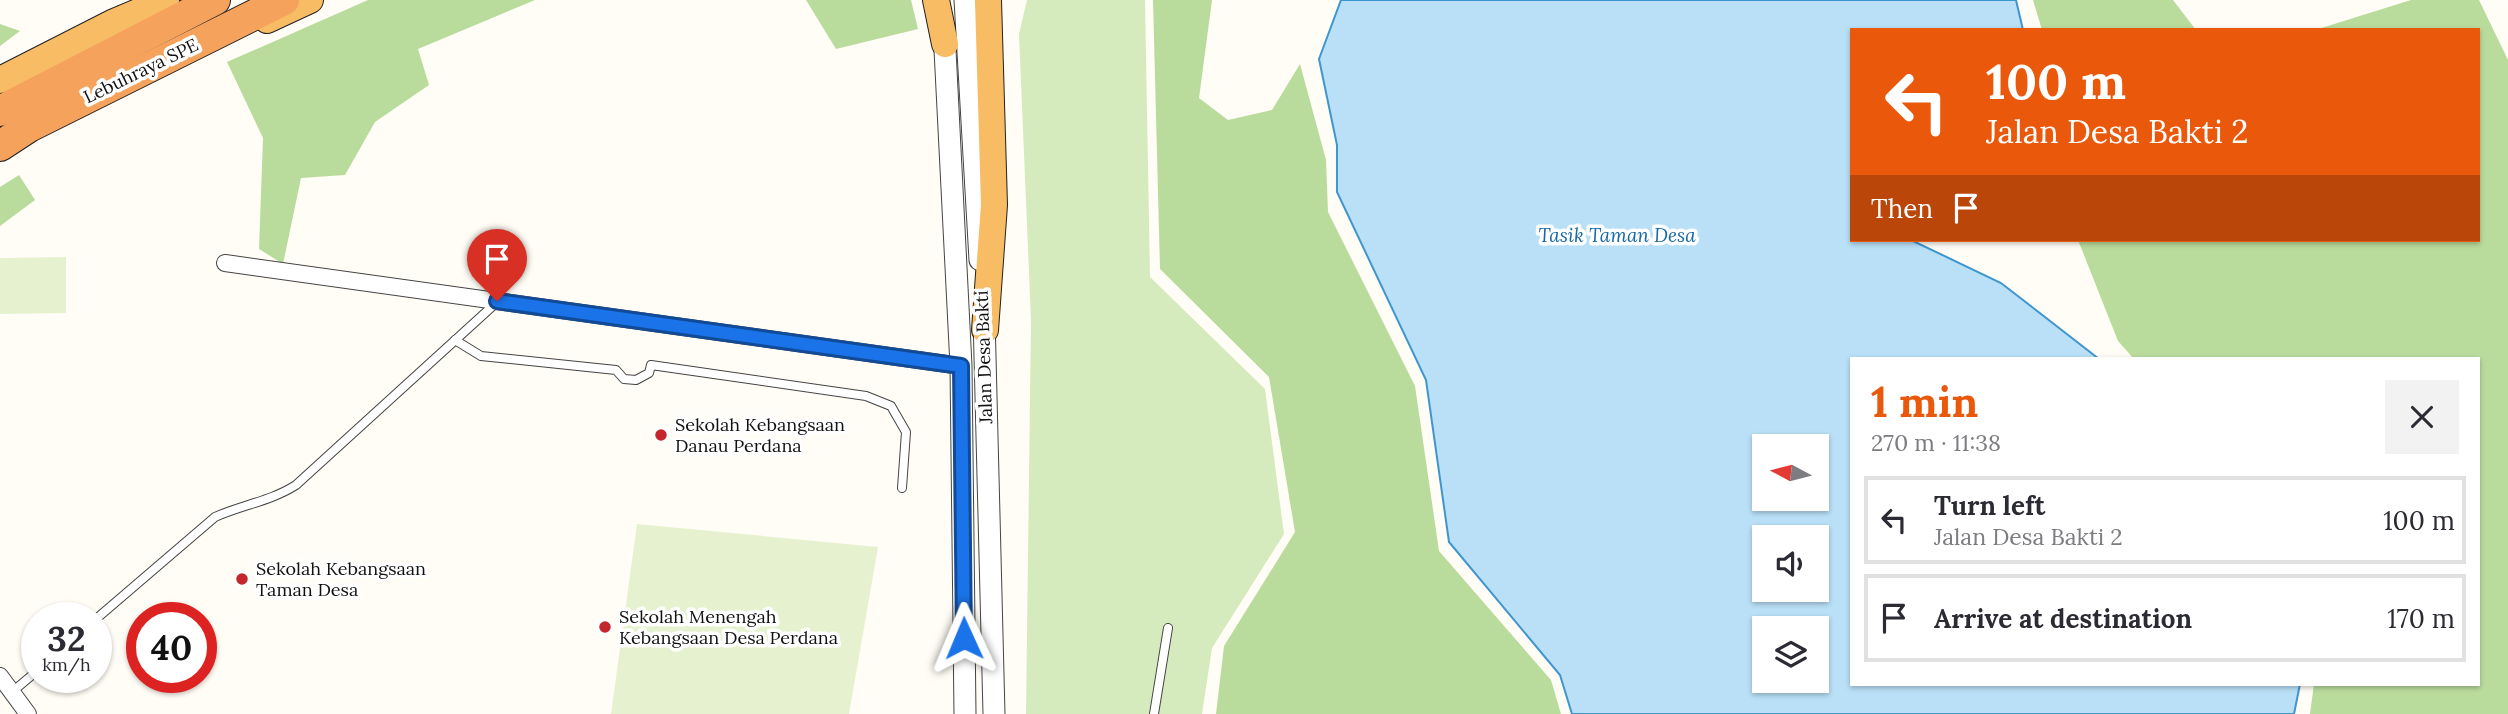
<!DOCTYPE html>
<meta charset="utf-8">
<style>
:root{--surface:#fff;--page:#f2f2f3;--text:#2b2b33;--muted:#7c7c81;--line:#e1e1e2;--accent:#ea580c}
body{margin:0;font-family:Lora,serif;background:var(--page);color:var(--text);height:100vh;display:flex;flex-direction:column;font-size:26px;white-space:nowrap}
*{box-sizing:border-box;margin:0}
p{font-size:23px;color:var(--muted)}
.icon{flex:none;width:38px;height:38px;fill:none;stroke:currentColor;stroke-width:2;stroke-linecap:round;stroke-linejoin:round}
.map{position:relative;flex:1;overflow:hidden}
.drawer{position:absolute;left:1850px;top:357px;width:630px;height:329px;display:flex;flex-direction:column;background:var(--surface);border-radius:0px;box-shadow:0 2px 5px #0004}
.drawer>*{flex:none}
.hud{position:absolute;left:1850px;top:28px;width:630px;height:214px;border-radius:0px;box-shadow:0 2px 5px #0004;background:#ea580c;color:#fff;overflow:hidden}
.needle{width:46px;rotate:277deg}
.buttons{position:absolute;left:1752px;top:434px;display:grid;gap:14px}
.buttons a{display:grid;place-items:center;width:77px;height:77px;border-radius:0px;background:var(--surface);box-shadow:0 2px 5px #0004;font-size:35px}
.speed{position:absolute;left:21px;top:602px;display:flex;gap:14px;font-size:35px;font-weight:700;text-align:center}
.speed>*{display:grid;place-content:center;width:91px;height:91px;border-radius:50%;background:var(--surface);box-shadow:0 2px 5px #0004;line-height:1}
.speed small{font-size:18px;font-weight:400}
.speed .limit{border:10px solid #d22;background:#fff;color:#111}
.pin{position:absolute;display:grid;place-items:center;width:60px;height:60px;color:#fff;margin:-72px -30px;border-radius:50% 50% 50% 0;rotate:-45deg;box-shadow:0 0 7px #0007}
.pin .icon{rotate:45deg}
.me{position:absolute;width:77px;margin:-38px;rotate:359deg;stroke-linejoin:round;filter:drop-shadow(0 0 5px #0008)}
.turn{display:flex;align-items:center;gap:24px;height:147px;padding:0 21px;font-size:32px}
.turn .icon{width:91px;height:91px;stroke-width:2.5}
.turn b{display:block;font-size:49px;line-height:60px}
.then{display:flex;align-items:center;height:66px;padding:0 21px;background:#0003;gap:14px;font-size:26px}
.round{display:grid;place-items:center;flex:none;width:74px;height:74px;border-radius:0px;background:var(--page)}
.summary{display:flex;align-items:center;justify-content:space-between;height:119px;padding:0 21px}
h1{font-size:42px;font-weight:700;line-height:52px;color:var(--accent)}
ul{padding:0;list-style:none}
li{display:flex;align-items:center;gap:21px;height:88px;margin:0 14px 10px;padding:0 7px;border:4px solid var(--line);border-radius:0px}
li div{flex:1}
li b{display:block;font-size:26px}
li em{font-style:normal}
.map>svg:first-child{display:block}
.green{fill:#d5ebbd}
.forest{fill:#b9dc9c}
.pitch{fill:#e6f2cf}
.water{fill:#b9e0f7;stroke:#3f96cf;stroke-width:2;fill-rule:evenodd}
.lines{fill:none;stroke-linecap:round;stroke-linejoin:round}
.service-casing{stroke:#444;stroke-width:10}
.minor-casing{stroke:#444;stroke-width:18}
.tertiary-casing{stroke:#444;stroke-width:23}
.trunk-casing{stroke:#222;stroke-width:28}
.motorway-casing{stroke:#222;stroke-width:32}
.service{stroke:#fff;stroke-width:8}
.minor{stroke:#fff;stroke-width:16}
.tertiary{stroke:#fff;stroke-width:21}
.trunk{stroke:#f7bc64;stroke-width:26}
.motorway{stroke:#f5a25d;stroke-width:30}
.route-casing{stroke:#114b97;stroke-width:18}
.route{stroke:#1a73e8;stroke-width:12}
.poi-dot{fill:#c4262e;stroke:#fff;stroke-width:2.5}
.labels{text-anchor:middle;stroke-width:7;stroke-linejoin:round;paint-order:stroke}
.street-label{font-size:18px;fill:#111;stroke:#fff}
.poi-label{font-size:18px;fill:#111;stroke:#fff;text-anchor:start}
.water-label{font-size:19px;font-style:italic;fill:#1768a6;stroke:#fff}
</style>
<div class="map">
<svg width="2508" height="714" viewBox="0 0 2508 714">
<rect width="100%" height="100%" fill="#fffdf5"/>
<!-- green -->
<polygon class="green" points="1027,0 1145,0 1150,277 1265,389 1284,534 1212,648 1202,714 1026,714 1031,320 1019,34"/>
<!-- forest -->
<g class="forest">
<polygon points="368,0 535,0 418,49 429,85 375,122 345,175 301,178 283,264 259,249 263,138 227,62"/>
<polygon points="806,0 911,0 918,29 836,49"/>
<polygon points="1153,0 1212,0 1199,98 1228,120 1272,110 1300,64 1326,160 1328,212 1415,386 1439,551 1551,680 1561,714 1216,714 1224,646 1295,532 1269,377 1160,269"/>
<polygon points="2033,0 2173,0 2196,30 2042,30"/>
<polygon points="2411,0 2479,0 2508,60 2508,714 2310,714 2314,684 2478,684 2478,359 2134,359 2118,341 2078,240 2478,240 2478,30 2315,30"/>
<polygon points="0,24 20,31 0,46"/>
<polygon points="19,175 35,200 0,226 0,187"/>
</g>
<!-- pitch -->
<g class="pitch">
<polygon points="66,257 66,313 0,314 0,258"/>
<polygon points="637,524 878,547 849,714 611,714"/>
</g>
<!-- water -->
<path class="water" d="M1341 0H2016L2023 30H1852V240H1911L2001 283 2099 359H1852V684H2300L2294 714H1572L1560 675 1449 542 1426 380 1337 192V145L1319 59ZM1764 446H1816V499H1764ZM1764 537H1816V590H1764ZM1764 628H1816V681H1764Z"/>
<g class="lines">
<defs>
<g id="service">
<polyline points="455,340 481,356 616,370 624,379 636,380 649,373 651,365 866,396 891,406 906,432 902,488"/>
<path d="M96 619 215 517C242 505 271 501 296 485L496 303"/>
<polyline points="12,692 37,671"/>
<polyline points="1154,714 1168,628"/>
</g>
<g id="minor">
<polyline points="225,263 961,366"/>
<polyline points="0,676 28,714"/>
</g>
<g id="tertiary">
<polyline points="965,0 980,260"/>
<polyline points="944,30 961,366 965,714"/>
<polyline points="984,317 994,714"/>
</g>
<g id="trunk">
<polyline points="936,0 945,44"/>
<polyline points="267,20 310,0"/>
<polyline points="0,80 112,23 166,0"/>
<polyline points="985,330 994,205 988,0"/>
</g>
<g id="motorway">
<polyline points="0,111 215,0"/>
<polyline points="0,146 29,127 284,0"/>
</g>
</defs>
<!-- service casing -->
<use href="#service" class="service-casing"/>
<!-- minor casing -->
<use href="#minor" class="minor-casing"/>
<!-- tertiary casing -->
<use href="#tertiary" class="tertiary-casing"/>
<!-- trunk casing -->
<use href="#trunk" class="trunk-casing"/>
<!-- motorway casing -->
<use href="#motorway" class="motorway-casing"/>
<!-- service -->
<use href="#service" class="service"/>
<!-- minor -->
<use href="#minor" class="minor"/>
<!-- tertiary -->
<use href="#tertiary" class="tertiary"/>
<!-- trunk -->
<use href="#trunk" class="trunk"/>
<!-- motorway -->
<use href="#motorway" class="motorway"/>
</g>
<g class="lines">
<defs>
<polyline id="route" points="497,301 961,366 964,638"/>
</defs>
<!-- route casing -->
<use href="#route" class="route-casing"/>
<!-- route -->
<use href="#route" class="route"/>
</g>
<!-- markers -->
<g class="poi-dot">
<circle cx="661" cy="435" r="7"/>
<circle cx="242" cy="579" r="7"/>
<circle cx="605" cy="627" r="7"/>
</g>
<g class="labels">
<!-- street labels -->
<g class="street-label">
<text transform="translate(141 71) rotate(-26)" y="6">Lebuhraya SPE</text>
<text transform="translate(984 357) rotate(-92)" y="6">Jalan Desa Bakti</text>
</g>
<!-- poi labels -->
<g class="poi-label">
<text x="675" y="431">Sekolah Kebangsaan<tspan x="675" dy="21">Danau Perdana</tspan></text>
<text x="256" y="575">Sekolah Kebangsaan<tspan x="256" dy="21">Taman Desa</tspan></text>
<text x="619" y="623">Sekolah Menengah<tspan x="619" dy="21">Kebangsaan Desa Perdana</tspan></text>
</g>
<!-- water labels -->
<g class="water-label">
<text x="1617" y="242">Tasik Taman Desa</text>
</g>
</g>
</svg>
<div class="buttons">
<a><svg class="needle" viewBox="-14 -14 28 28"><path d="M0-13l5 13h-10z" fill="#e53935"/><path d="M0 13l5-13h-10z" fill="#7c7c81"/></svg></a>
<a><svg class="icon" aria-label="sound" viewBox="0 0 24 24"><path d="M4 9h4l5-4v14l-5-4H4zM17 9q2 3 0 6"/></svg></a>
<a><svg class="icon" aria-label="layers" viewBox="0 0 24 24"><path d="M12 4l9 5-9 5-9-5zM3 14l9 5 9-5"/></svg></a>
</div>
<div class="speed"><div>32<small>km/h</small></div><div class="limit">40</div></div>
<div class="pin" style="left:497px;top:301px;background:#d93025"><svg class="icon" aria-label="arrive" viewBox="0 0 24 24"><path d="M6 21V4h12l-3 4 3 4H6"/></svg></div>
<svg class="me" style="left:964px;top:638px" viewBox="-20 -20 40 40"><path d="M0-17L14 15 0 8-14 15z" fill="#1a73e8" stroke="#fff" stroke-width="4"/></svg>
<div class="hud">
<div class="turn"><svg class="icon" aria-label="left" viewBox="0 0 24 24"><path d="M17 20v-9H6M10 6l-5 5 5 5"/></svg><div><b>100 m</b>Jalan Desa Bakti 2</div></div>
<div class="then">Then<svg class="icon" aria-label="arrive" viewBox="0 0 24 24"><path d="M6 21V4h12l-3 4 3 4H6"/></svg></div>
</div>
<section class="drawer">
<div class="summary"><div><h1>1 min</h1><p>270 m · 11:38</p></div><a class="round"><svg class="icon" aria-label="close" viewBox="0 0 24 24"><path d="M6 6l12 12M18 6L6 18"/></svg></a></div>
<ul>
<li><svg class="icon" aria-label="left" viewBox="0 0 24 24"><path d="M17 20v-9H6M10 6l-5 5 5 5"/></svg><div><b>Turn left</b><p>Jalan Desa Bakti 2</p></div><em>100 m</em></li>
<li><svg class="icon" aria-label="arrive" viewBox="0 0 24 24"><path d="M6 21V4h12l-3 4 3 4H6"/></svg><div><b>Arrive at destination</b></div><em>170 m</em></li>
</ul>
</section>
</div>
